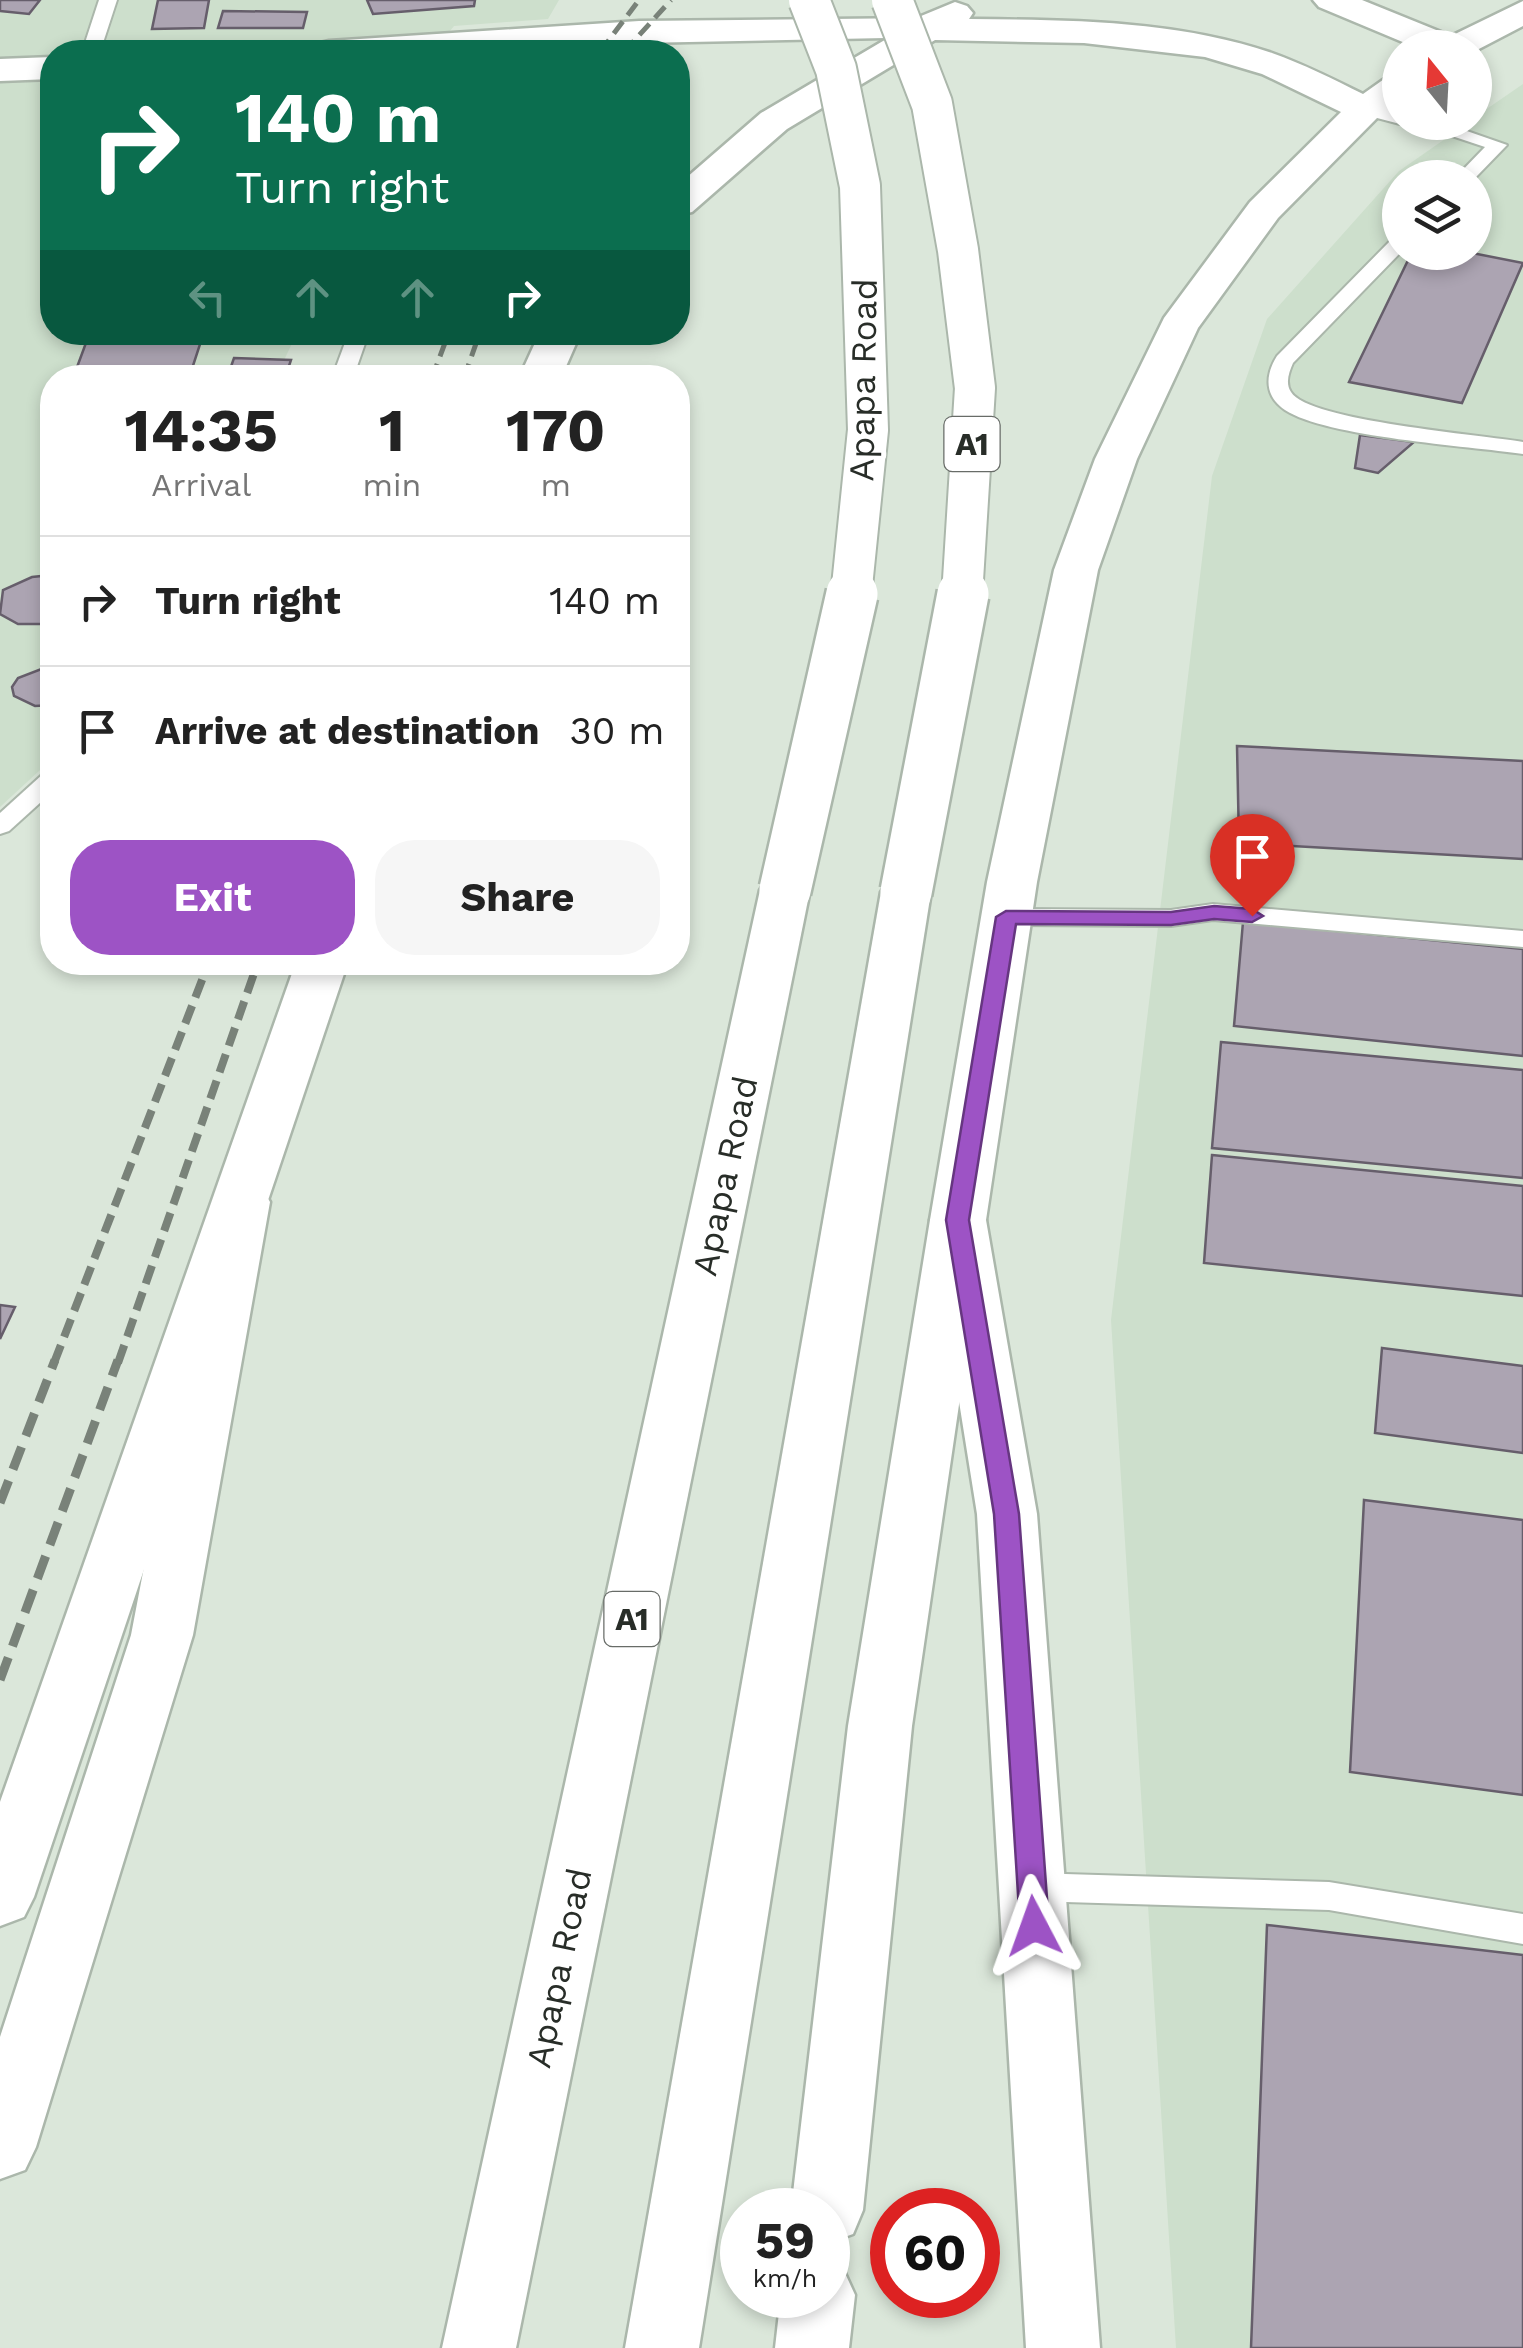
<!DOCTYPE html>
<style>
:root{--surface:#fff;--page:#f6f6f6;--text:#222;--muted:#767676;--line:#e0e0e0;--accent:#9d53c5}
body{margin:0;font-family:"Work Sans",sans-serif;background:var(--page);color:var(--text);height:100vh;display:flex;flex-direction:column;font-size:38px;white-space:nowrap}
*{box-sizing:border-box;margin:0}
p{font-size:32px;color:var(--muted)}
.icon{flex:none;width:55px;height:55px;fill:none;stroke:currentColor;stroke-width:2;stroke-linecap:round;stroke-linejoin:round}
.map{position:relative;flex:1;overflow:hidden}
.sheet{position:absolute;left:40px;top:365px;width:650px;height:610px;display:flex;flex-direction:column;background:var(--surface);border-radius:40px;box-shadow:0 5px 15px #0003}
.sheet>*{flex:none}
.guide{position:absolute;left:40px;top:40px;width:650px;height:305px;border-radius:40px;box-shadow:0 5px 15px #0003;background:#0b6e4f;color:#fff;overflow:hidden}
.needle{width:65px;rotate:342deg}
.tools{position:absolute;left:1382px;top:30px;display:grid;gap:20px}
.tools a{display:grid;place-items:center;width:110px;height:110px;border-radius:50%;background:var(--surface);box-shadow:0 5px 15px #0003;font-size:50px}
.speed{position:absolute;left:720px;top:2188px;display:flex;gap:20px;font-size:50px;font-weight:700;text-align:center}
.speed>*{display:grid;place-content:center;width:130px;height:130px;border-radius:50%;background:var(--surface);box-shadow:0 5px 15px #0003;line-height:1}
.speed small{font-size:25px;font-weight:400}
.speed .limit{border:15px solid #d22;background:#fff;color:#111}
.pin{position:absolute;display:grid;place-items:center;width:85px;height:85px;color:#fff;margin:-102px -42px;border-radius:50% 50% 50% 0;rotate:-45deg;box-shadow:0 0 10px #0007}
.pin .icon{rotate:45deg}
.me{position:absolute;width:110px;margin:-55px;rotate:356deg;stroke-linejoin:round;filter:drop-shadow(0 0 8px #0008)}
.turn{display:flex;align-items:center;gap:35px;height:210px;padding:0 30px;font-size:45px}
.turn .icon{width:130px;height:130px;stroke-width:2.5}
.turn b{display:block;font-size:70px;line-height:85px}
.lanes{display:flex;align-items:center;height:95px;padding:0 30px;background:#0003;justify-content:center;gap:50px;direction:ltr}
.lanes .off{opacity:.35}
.eta{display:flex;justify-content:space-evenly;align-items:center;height:170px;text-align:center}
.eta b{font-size:60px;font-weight:700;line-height:70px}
.primary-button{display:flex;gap:20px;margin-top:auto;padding:20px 30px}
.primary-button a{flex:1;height:115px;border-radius:40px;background:var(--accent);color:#fff;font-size:40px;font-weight:700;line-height:115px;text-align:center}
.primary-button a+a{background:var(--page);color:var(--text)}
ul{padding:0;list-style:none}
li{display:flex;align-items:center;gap:30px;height:130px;padding:0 30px;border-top:2px solid var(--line)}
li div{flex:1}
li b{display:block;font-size:38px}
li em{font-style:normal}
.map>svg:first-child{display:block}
.built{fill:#cddfcc;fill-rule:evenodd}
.building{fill:#aca4b2;stroke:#665e6b;stroke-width:2.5}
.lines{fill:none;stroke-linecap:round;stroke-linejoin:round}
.lane-casing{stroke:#abb7ab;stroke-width:4}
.street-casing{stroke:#abb7ab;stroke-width:5}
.primary-casing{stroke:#abb7ab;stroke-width:5}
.highway-casing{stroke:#abb7ab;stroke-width:5}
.lane{fill:#fff;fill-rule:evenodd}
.street{fill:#fff;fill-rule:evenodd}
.primary{fill:#fff;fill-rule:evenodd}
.highway{fill:#fff;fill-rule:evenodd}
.rail-far2{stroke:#798279;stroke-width:5;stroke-dasharray:15 8;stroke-linecap:butt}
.rail-far1{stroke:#798279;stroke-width:8;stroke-dasharray:19 9;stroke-linecap:butt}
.rail{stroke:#798279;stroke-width:9;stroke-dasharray:24 12;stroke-linecap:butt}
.highway-bridge-far1-casing{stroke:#abb7ab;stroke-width:44;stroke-linecap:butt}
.highway-bridge-casing{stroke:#abb7ab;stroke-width:56;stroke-linecap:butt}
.highway-bridge-far1{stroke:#fff;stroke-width:40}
.highway-bridge{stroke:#fff;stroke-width:51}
.route{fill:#9d53c5;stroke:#663680;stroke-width:2.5}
.labels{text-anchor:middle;stroke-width:10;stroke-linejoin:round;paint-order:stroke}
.shield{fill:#fff;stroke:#686c68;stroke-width:2.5}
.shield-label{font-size:32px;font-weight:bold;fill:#282d28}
.street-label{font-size:35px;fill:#282d28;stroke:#fff}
</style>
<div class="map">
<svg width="1523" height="2348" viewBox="0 0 1523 2348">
<rect width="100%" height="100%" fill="#dbe7da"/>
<!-- built -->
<g class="built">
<polygon points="0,0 559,0 548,19 454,26 433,52 52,52 52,332 297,333 276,377 52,378 52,759 0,807"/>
<path d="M1523 84V2348H1176L1111 1320 1212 476 1267 319 1399 171 1468 123 1475 122V117ZM1400 178H1475V252H1400Z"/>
</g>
<!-- building -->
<g class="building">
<polygon points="0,0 40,0 29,14 0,11"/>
<polygon points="158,0 209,0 204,28 152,29"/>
<polygon points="367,0 475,0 474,6 373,14"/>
<polygon points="223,11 307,12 303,28 218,28"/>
<polygon points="1412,252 1467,252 1523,263 1462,403 1349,382"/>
<polygon points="90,332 204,332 189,378 73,378"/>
<polygon points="234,358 291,360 285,378 227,378"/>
<polygon points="1360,435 1414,442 1378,473 1355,468"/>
<polygon points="52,575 52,624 18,624 0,614 3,590 32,577"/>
<polygon points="44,668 52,668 52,705 35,706 14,696 12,687 18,678"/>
<polygon points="1237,746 1523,761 1523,859 1239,843"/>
<polygon points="1243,922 1523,949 1523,1056 1234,1026"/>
<polygon points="1221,1042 1523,1070 1523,1178 1212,1148"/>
<polygon points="1212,1155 1523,1186 1523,1296 1204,1263"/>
<polygon points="0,1305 15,1307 0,1339"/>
<polygon points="1382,1348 1523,1366 1523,1453 1375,1433"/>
<polygon points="1364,1500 1523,1520 1523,1795 1350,1772"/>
<polygon points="1267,1925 1523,1955 1523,2348 1251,2348"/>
</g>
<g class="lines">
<defs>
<g id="lane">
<polygon points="99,0 117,0 100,52 82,52"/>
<polygon points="1365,103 1400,112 1400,122 1404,122 1400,124 1358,113 1356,109"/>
<polygon points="1410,122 1441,122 1507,145 1475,178 1455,178 1485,147"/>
<path d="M1400 236 1401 252 1293 363C1289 372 1285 383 1291 392 1308 421 1484 435 1523 442V454C1468 446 1326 437 1285 410 1264 396 1265 375 1277 356L1393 238Z"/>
<polygon points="349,332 369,332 353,378 332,378"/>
<polygon points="52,772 52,792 9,831 0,834 0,813 43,774"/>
<polygon points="1213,904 1523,931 1523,947 1213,920 1171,926 1006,925 993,917 1006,909 1171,910"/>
<polygon points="1032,1873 1329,1882 1523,1914 1523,1944 1329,1910 1032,1901 1020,1897 1015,1887 1020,1877"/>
</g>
<g id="street">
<polygon points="922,18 935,21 940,29 935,37 639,43 488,52 311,52 316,44 329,41 639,21"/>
<polygon points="52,57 52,79 0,81 0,59"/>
</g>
<g id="primary">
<polygon points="1313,0 1362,0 1451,36 1523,1 1523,26 1475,51 1475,48 1417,48 1319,7"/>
<path d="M955 2 967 6 973 13 969 19C1070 20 1175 20 1272 53 1303 64 1333 79 1363 94L1387 77 1400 74V102L1378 117 1278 218 1198 328 1137 459 1098 570 1037 882 986 1220 1037 1514 1100 2348H1026L977 1514 930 1220 987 882 1054 570 1095 459 1164 318 1250 202 1341 112 1262 74 1205 57 1084 43 935 40 787 129 692 212 678 215V185L761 113 905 28 909 21Z"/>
<polygon points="540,332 581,332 561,378 519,378"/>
<polygon points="296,962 348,962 34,1897 24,1917 0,1926 0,1802"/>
</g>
<g id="highway">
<polygon points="785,874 803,879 810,890 516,2348 442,2348 760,890 767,879"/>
<polygon points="906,876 924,881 931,892 699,2348 625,2348 881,892 888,881"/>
<polygon points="242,1183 262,1188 270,1202 193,1635 36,2147 25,2170 0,2179 0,2037 131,1635 214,1202 222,1188"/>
<polygon points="958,1200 978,1206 986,1220 912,1726 863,2210 853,2234 828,2243 828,2210 791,2210 848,1726 930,1220 938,1206"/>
<polygon points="828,2264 844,2271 855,2295 849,2348 775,2348 781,2295 828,2295"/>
</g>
</defs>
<!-- lane casing -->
<use href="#lane" class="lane-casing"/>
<!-- street casing -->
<use href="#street" class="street-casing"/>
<!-- primary casing -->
<use href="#primary" class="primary-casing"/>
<!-- highway casing -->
<use href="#highway" class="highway-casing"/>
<!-- lane -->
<use href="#lane" class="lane"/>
<!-- street -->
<use href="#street" class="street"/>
<!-- primary -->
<use href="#primary" class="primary"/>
<!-- highway -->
<use href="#highway" class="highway"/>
<!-- rail-far2 -->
<g class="rail-far2">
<polyline points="600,52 639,0"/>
<polyline points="624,52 671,0"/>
<polyline points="432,378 449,332"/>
<polyline points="464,378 480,332"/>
</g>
<!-- rail-far1 -->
<g class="rail-far1">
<polyline points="54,1363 209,962"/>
<polyline points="118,1363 258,962"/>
</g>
<!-- rail -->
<g class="rail">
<polyline points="0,1503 55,1360"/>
<polyline points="0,1680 118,1360"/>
</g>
<defs>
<g id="highway-bridge-far1">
<polyline points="809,0 836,69 860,186 868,430 851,596"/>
<polyline points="892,0 932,104 958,250 975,388 962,596"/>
</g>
<g id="highway-bridge">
<polyline points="785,890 852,594"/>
<polyline points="906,892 963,594"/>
</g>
</defs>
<!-- highway-bridge-far1 casing -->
<use href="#highway-bridge-far1" class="highway-bridge-far1-casing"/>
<!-- highway-bridge casing -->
<use href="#highway-bridge" class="highway-bridge-casing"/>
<!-- highway-bridge-far1 -->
<use href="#highway-bridge-far1" class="highway-bridge-far1"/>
<!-- highway-bridge -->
<use href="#highway-bridge" class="highway-bridge"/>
</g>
<!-- route -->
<polygon class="route" points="1214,906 1252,909 1263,916 1252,922 1214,919 1171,925 1016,924 969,1220 1019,1514 1049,1926 1044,1934 1034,1938 1025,1934 1020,1926 994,1514 946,1220 996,917 1006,911 1171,912"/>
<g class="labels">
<!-- shield labels -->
<g class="shield">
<rect x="944.5" y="417" width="55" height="54" rx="8"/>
<rect x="604.5" y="1592" width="55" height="54" rx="8"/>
</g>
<g class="shield-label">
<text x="972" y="455">A1</text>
<text x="632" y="1630">A1</text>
</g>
<!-- street labels -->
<g class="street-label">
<text transform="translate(863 380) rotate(-89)" y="12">Apapa Road</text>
<text transform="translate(725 1176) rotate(-78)" y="12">Apapa Road</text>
<text transform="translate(559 1968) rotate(-78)" y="12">Apapa Road</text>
</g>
</g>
</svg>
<div class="tools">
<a><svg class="needle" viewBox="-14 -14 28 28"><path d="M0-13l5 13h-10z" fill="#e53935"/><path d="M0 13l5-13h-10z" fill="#767676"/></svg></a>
<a><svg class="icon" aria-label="layers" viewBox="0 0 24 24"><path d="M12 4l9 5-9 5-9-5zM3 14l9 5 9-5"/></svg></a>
</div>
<div class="speed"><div>59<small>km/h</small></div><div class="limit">60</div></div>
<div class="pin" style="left:1252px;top:916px;background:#d93025"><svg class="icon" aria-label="arrive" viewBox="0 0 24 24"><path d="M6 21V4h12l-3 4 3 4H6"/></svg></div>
<svg class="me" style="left:1034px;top:1926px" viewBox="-20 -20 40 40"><path d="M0-17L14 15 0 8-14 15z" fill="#9d53c5" stroke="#fff" stroke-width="4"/></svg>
<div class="guide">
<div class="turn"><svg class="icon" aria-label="right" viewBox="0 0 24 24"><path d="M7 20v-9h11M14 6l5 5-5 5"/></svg><div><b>140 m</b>Turn right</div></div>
<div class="lanes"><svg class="icon off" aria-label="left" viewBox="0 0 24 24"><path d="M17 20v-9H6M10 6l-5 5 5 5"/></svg><svg class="icon off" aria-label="ahead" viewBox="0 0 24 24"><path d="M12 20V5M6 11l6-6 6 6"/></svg><svg class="icon off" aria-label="ahead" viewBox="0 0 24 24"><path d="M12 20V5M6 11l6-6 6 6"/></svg><svg class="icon" aria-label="right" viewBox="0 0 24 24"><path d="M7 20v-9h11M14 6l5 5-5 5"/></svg></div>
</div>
<section class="sheet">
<div class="eta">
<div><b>14:35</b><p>Arrival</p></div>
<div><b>1</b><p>min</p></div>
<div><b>170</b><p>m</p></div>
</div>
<ul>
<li><svg class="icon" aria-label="right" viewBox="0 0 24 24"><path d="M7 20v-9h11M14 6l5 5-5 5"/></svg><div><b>Turn right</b></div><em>140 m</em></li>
<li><svg class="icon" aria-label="arrive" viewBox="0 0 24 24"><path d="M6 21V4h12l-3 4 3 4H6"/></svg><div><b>Arrive at destination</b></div><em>30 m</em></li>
</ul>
<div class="primary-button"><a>Exit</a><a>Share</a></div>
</section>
</div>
